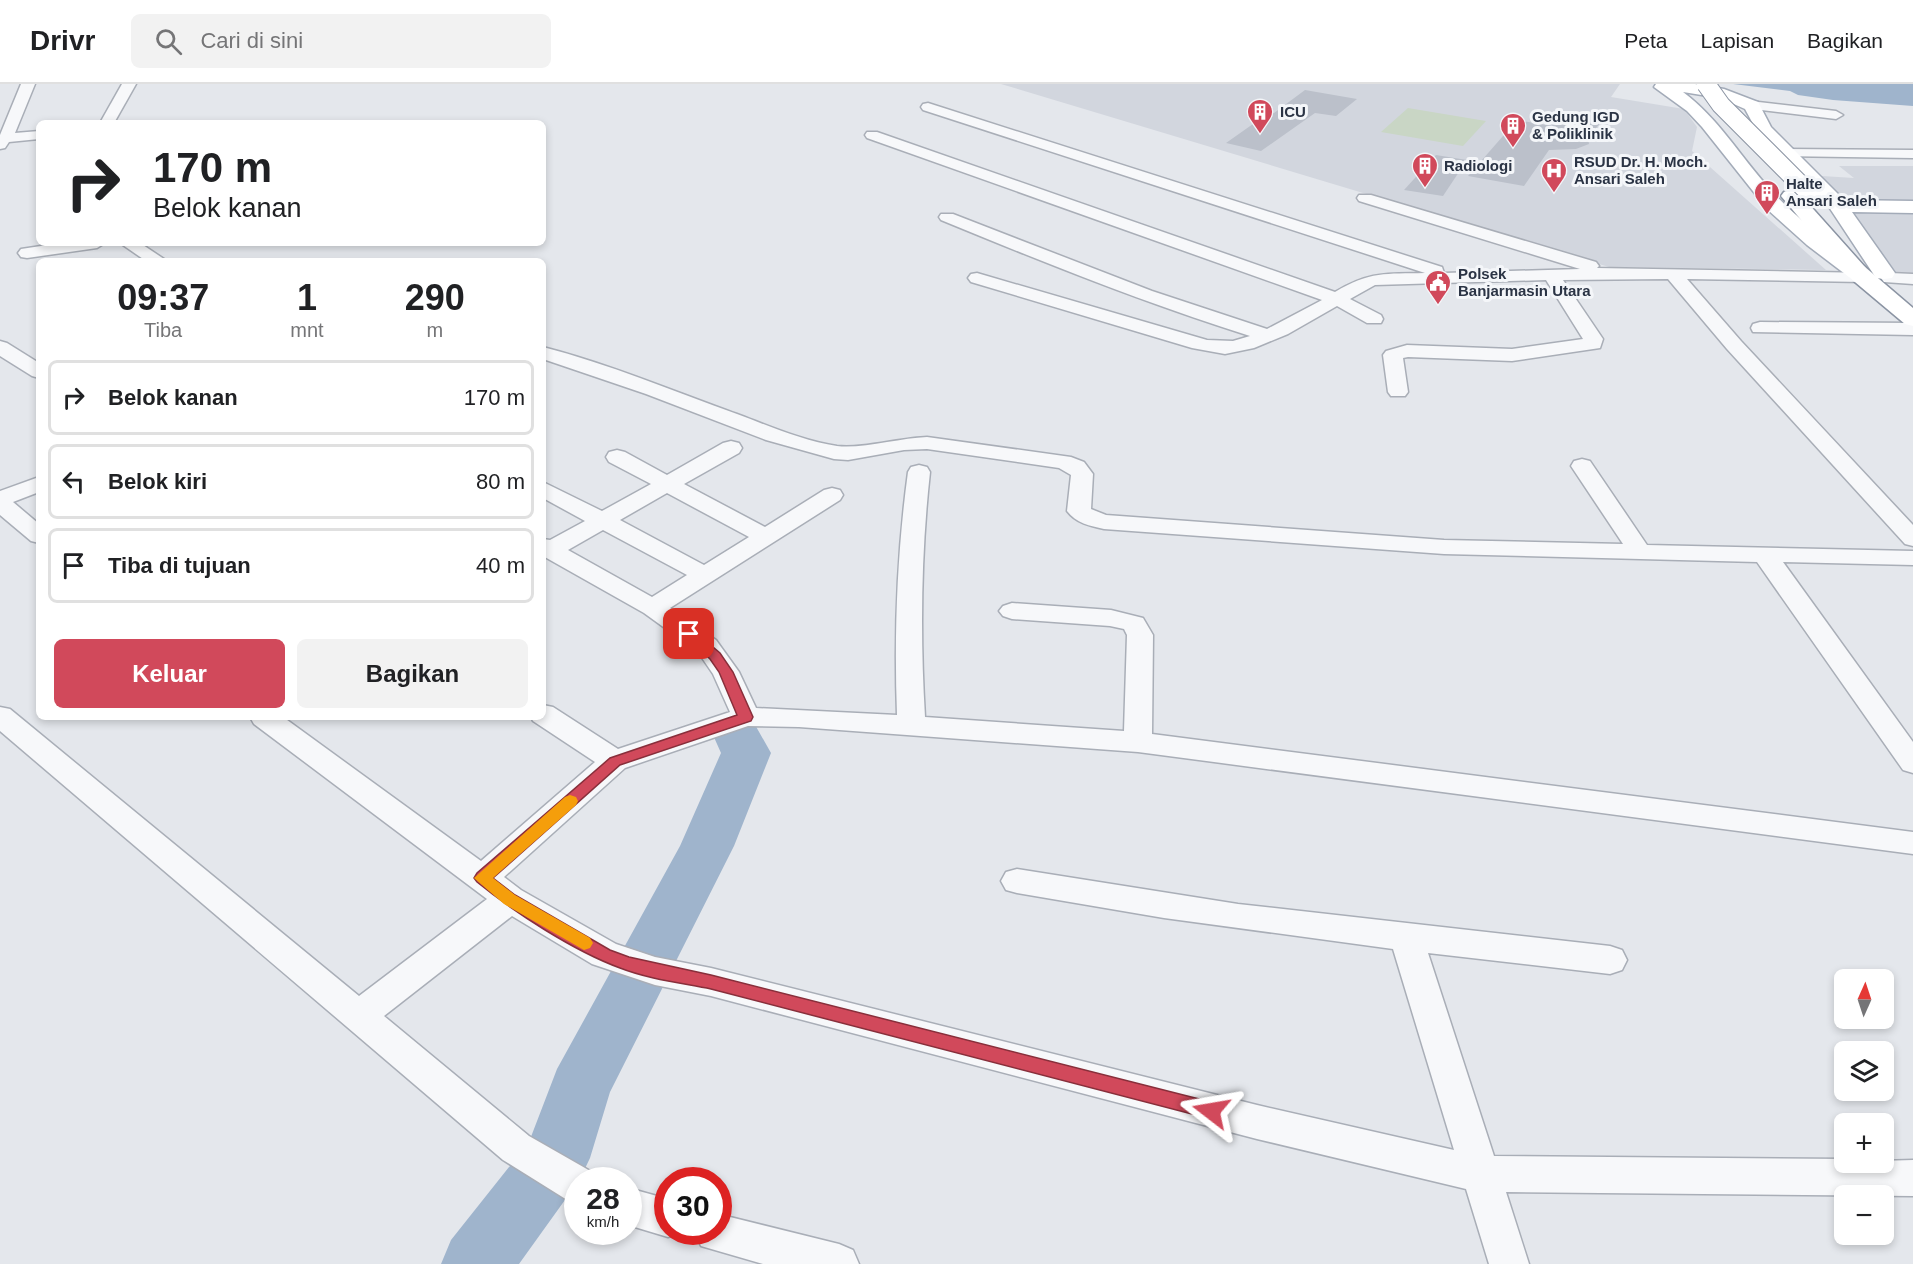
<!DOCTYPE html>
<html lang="id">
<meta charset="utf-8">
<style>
:root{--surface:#fff;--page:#f2f2f2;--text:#202124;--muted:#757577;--line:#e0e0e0;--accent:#d1495b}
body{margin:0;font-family:Arial,sans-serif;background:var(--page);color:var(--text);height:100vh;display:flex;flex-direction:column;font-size:22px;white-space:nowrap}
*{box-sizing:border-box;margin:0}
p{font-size:20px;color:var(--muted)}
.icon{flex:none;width:33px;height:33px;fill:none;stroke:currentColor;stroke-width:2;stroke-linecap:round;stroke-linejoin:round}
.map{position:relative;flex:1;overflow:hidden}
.side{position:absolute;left:36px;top:174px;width:510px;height:462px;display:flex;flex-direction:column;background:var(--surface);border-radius:9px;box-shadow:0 3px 9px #0003}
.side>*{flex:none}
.top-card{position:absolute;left:36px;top:36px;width:510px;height:126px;border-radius:9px;box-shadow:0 3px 9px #0003;background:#fff;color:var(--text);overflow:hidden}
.needle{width:39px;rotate:3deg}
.tools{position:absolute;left:1834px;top:885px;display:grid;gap:12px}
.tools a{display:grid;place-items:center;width:60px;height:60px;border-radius:9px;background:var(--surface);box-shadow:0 3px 9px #0003;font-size:30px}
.speed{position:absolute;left:564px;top:1083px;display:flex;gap:12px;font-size:30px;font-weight:700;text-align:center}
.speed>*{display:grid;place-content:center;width:78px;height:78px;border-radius:50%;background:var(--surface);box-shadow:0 3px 9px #0003;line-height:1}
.speed small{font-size:15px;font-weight:400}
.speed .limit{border:9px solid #d22;background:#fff;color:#111}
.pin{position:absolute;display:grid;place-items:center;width:51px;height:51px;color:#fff;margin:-26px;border-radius:12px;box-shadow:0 3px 9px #0006}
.me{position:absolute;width:66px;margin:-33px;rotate:284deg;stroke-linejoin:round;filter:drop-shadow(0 0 4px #0008)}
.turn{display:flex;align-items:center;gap:21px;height:126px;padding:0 18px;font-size:27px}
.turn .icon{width:78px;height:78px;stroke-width:2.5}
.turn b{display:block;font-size:42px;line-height:51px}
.eta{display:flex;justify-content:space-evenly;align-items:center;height:102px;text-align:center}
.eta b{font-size:36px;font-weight:800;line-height:42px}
.action{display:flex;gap:12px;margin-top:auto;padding:12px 18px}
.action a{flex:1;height:69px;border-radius:9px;background:var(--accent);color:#fff;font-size:24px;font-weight:800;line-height:69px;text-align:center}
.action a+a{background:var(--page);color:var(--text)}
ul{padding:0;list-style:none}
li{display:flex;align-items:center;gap:18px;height:75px;margin:0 12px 9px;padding:0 6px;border:3px solid var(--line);border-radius:9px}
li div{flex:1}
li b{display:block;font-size:22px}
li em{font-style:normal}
header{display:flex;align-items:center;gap:36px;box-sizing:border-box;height:84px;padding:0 30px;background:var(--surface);border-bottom:2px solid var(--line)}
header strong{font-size:28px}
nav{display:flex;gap:33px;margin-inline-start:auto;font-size:21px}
.search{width:420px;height:54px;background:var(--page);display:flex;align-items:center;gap:15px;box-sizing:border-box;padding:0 21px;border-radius:9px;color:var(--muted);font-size:22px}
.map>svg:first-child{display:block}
.built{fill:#d2d6de}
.green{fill:#c9d6c5}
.water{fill:#9fb4cc}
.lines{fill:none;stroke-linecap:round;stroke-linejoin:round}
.river{fill:#9fb4cc;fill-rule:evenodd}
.building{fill:#bbc0ca}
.street-casing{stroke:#a9aeb7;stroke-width:3}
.primary-casing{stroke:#a3abb8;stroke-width:3}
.highway-casing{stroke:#8b94a3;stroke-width:3}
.street{fill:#f7f8fa;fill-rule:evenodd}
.primary{fill:#fff;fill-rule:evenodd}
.highway{fill:#fff;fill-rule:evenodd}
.highway-bridge-casing{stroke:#8b94a3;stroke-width:20;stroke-linecap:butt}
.highway-bridge{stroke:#fff;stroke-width:18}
.route{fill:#d1495b;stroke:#882f3b;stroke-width:1.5}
.slow{fill:#f59e0b}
.labels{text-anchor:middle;stroke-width:6;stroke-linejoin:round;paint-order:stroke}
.far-poi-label{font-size:15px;font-weight:bold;fill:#2b3445;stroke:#f4f6f9;text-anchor:start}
</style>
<header>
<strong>Drivr</strong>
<div class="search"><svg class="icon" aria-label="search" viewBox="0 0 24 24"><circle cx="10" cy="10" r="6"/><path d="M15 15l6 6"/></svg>Cari di sini</div>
<nav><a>Peta</a><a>Lapisan</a><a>Bagikan</a></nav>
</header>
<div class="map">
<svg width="1913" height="1180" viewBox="0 0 1913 1180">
<rect width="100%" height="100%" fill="#e4e7ec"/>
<!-- built -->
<g class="built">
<polygon points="1001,0 1620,0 1611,13 1684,25 1697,43 1692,67 1826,186 1609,183"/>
<polygon points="1839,82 1913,82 1913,116 1835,116 1806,91 1854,94"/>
<polygon points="1913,122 1913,190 1899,189 1885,183 1835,123"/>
</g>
<!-- green -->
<polygon class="green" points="1408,24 1486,37 1463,62 1381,48"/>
<!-- water -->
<polygon class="water" points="1733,0 1913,0 1913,22 1833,16 1798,11 1790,7"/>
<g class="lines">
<!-- river -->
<polygon class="river" points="737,634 754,639 771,669 734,762 610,1008 590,1074 580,1095 519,1180 441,1180 451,1156 529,1058 557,985 680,762 721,669 713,651 720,639"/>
</g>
<!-- building -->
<g class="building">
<polygon points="1305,6 1357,15 1336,32 1315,29 1261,67 1226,59 1270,28 1274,29"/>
<polygon points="1570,28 1605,33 1588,54 1589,60 1576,65 1549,66 1524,102 1468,92 1517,36 1552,42 1557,34 1565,35"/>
<polygon points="1436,71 1467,76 1443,112 1404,106"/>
</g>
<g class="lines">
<defs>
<g id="street">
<polygon points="21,0 35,0 15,49 39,47 39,55 9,58 5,64 0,65 0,51"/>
<polygon points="122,0 136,0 114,39 100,39"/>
<polygon points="1750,17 1836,27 1843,31 1836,35 1745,24 1743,21"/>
<path d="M928 19 1442 183 1444 189 1580 185 1359 117 1357 114 1359 111H1371L1596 178 1599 182 1597 184 1869 189 1872 193 1869 197 1863 198 1687 195 1741 257 1913 441V462L1905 460 1727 265 1668 195 1563 196 1603 255 1600 264 1512 277 1408 273 1403 274 1408 308 1405 312H1391L1388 308 1383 271 1386 267 1407 261 1512 265 1583 255 1546 196 1375 201 1350 215 1381 231 1383 235 1381 239H1367L1337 222 1288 250 1254 264 1225 270 1192 264 971 198 968 194 971 190 977 189 1207 256 1233 257 1250 252C1145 219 1043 178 941 136L939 133 941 130H953L1152 207 1267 245 1322 216 867 54 865 51 867 48H877L1335 208C1370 187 1386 190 1425 189L923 26 921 23 923 20Z"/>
<polygon points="1785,65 1913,66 1913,74 1780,72 1778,69"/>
<polygon points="61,159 105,159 97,164 27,174 21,173 18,169 21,165"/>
<polygon points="120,159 140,159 167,177 146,177"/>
<polygon points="1890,189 1913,190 1913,200 1884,198 1881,194 1884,190"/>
<polygon points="1760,238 1913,239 1913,251 1753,248 1751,244 1753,240"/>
<polygon points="0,257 7,259 39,279 39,294 32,292 0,272"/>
<path d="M543 263C609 280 673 307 737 330 769 342 803 357 837 362 862 365 900 354 927 353L1071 373 1084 378 1093 390 1091 425 1106 431 1444 456 1623 460 1571 382 1574 377 1582 375 1590 377 1647 461 1913 467V481L1783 478 1913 658V689L1903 686 1757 478 1444 470 1104 445C1090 442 1076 439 1067 427L1071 391 1059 384 927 365 904 366 848 376 834 375 766 356 646 310 543 275Z"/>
<path d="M731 357 739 359 742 364 739 369 684 400 765 443 824 406 832 404 840 406 843 411 840 416 670 524 716 556 739 588 756 624 897 631C894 550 897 469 908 388L911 383 919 381 927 383 930 388C921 470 920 551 925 633L1124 647 1127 551 1124 545 1110 542 1012 535 1003 532 999 527 1003 522 1012 519 1111 526 1143 534 1153 551 1152 650 1913 748V770L1138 668 799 643 748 642 625 684 504 793 521 806 616 860 655 873 711 884 1257 1021 1454 1066 1393 865 1164 834 1017 809 1006 806 1001 797 1006 788 1017 785 1238 820 1610 862 1622 866 1627 876 1622 886 1610 890 1428 869 1494 1072 1845 1075V1078L1913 1076V1112L1506 1108 1529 1180H1489L1466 1105 1257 1055 711 912 655 901 592 880 512 832 384 932 529 1052 592 1088 596 1096H578V1119L564 1114 503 1076 0 647V623L10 625 359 912 487 815 254 640 250 633H283L481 777 595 678 533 637 531 633H543V621L553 623 618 665 730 628 713 590 698 568 644 529 543 472V455L550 456 585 437 543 414V398L602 427 651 400 609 378 606 373 609 368 617 366 625 368 667 391 723 359ZM667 409 749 453 704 481 620 436ZM603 446 687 491 652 513 568 466Z"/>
<polygon points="39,393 39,408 13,418 39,440 39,459 31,457 0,431 0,407"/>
<polygon points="628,1104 668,1115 668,1148 682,1148 668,1153 628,1141"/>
<polygon points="718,1130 839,1160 853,1166 859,1180 763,1180 701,1162 695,1148 718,1148"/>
</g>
<path id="primary" d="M1656 0H1695L1724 5 1758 18 1771 43 1844 116 1913 117V129L1852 128 1895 189 1892 194 1884 195 1876 194 1825 117 1758 49 1745 25 1720 14 1683 8C1718 34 1740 72 1769 104 1796 135 1831 160 1865 183L1868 188 1865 193 1857 194 1849 193 1807 161 1768 126 1702 43 1687 27 1654 3Z"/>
<polygon id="highway" points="1791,106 1798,108 1865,183 1913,224 1913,242 1905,240 1849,193 1781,112 1784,108"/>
</defs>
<!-- street casing -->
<use href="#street" class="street-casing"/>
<!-- primary casing -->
<use href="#primary" class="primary-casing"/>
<!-- highway casing -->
<use href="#highway" class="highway-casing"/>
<!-- street -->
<use href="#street" class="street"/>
<!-- primary -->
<use href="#primary" class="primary"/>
<!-- highway -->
<use href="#highway" class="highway"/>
<defs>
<polyline id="highway-bridge" points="1706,0 1721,21 1813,113"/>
</defs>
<!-- highway-bridge casing -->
<use href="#highway-bridge" class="highway-bridge-casing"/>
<!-- highway-bridge -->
<use href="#highway-bridge" class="highway-bridge"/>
</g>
<!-- route -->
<path class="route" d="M689 546 694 547 720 569 733 588 753 633 751 637 620 681 493 794 515 811 610 866 629 873 711 891 1211 1018 1218 1021 1221 1027 1218 1033 1211 1035 711 905C681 899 648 895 620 884 574 867 515 829 477 798L474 794 477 789 610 674 737 631 719 588 710 575 682 550Z"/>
<!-- slow -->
<polygon class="slow" points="570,711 576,713 578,717 576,721 493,794 515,811 590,854 593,859 590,864 584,866 504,820 474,794 565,713"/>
<!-- icons -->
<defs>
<symbol id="building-pin" viewBox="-11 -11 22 30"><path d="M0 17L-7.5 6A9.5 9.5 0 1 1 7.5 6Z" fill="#d1495b" stroke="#f4f6f9"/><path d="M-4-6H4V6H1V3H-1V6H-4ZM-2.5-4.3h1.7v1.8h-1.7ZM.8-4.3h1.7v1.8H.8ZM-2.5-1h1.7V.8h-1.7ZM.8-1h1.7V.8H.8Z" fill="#fff"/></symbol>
<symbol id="hospital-pin" viewBox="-11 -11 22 30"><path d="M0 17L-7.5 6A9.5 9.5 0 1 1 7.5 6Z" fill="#d1495b" stroke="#f4f6f9"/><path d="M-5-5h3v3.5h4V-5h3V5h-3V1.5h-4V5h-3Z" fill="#fff"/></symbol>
<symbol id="civic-pin" viewBox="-11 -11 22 30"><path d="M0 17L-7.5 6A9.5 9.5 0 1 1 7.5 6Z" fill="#d1495b" stroke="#f4f6f9"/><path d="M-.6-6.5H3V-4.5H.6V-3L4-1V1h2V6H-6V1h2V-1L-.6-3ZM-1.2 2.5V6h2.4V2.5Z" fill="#fff"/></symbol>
</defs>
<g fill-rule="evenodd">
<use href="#building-pin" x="1245" y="13" width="30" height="40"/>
<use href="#building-pin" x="1498" y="27" width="30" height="40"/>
<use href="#building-pin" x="1410" y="67" width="30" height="40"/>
<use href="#hospital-pin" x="1539" y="72" width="30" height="40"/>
<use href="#building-pin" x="1752" y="94" width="30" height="40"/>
<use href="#civic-pin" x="1423" y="184" width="30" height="40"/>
</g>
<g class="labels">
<!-- far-poi labels -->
<g class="far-poi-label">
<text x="1280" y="33">ICU</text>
<text x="1532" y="38">Gedung IGD<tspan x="1532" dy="17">&amp; Poliklinik</tspan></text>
<text x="1574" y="83">RSUD Dr. H. Moch.<tspan x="1574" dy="17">Ansari Saleh</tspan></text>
<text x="1444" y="87">Radiologi</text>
<text x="1786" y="105">Halte<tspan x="1786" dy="17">Ansari Saleh</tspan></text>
<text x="1458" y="195">Polsek<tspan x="1458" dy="17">Banjarmasin Utara</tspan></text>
</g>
</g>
</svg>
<div class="tools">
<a><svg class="needle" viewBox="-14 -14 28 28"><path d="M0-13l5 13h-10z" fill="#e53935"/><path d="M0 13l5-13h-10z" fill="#757577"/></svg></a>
<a><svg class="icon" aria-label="layers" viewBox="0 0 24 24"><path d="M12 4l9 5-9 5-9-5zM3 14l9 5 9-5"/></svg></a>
<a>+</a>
<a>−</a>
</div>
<div class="speed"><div>28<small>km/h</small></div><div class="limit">30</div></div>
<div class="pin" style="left:689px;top:550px;background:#d93025"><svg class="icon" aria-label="arrive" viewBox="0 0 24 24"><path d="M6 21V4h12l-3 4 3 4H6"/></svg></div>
<svg class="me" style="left:1211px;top:1027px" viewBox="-20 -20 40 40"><path d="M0-17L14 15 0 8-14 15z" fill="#d1495b" stroke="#fff" stroke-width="4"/></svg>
<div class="top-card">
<div class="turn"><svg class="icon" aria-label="right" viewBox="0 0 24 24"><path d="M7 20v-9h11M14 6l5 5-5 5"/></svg><div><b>170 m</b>Belok kanan</div></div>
</div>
<section class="side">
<div class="eta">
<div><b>09:37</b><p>Tiba</p></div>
<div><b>1</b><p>mnt</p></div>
<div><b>290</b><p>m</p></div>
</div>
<ul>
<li><svg class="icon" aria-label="right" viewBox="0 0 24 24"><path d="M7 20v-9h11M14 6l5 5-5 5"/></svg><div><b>Belok kanan</b></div><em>170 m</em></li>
<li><svg class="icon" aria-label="left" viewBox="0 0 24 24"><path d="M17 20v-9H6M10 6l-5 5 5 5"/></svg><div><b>Belok kiri</b></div><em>80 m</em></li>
<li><svg class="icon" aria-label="arrive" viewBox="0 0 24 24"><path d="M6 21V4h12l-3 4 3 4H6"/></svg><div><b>Tiba di tujuan</b></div><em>40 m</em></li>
</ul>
<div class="action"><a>Keluar</a><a>Bagikan</a></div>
</section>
</div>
